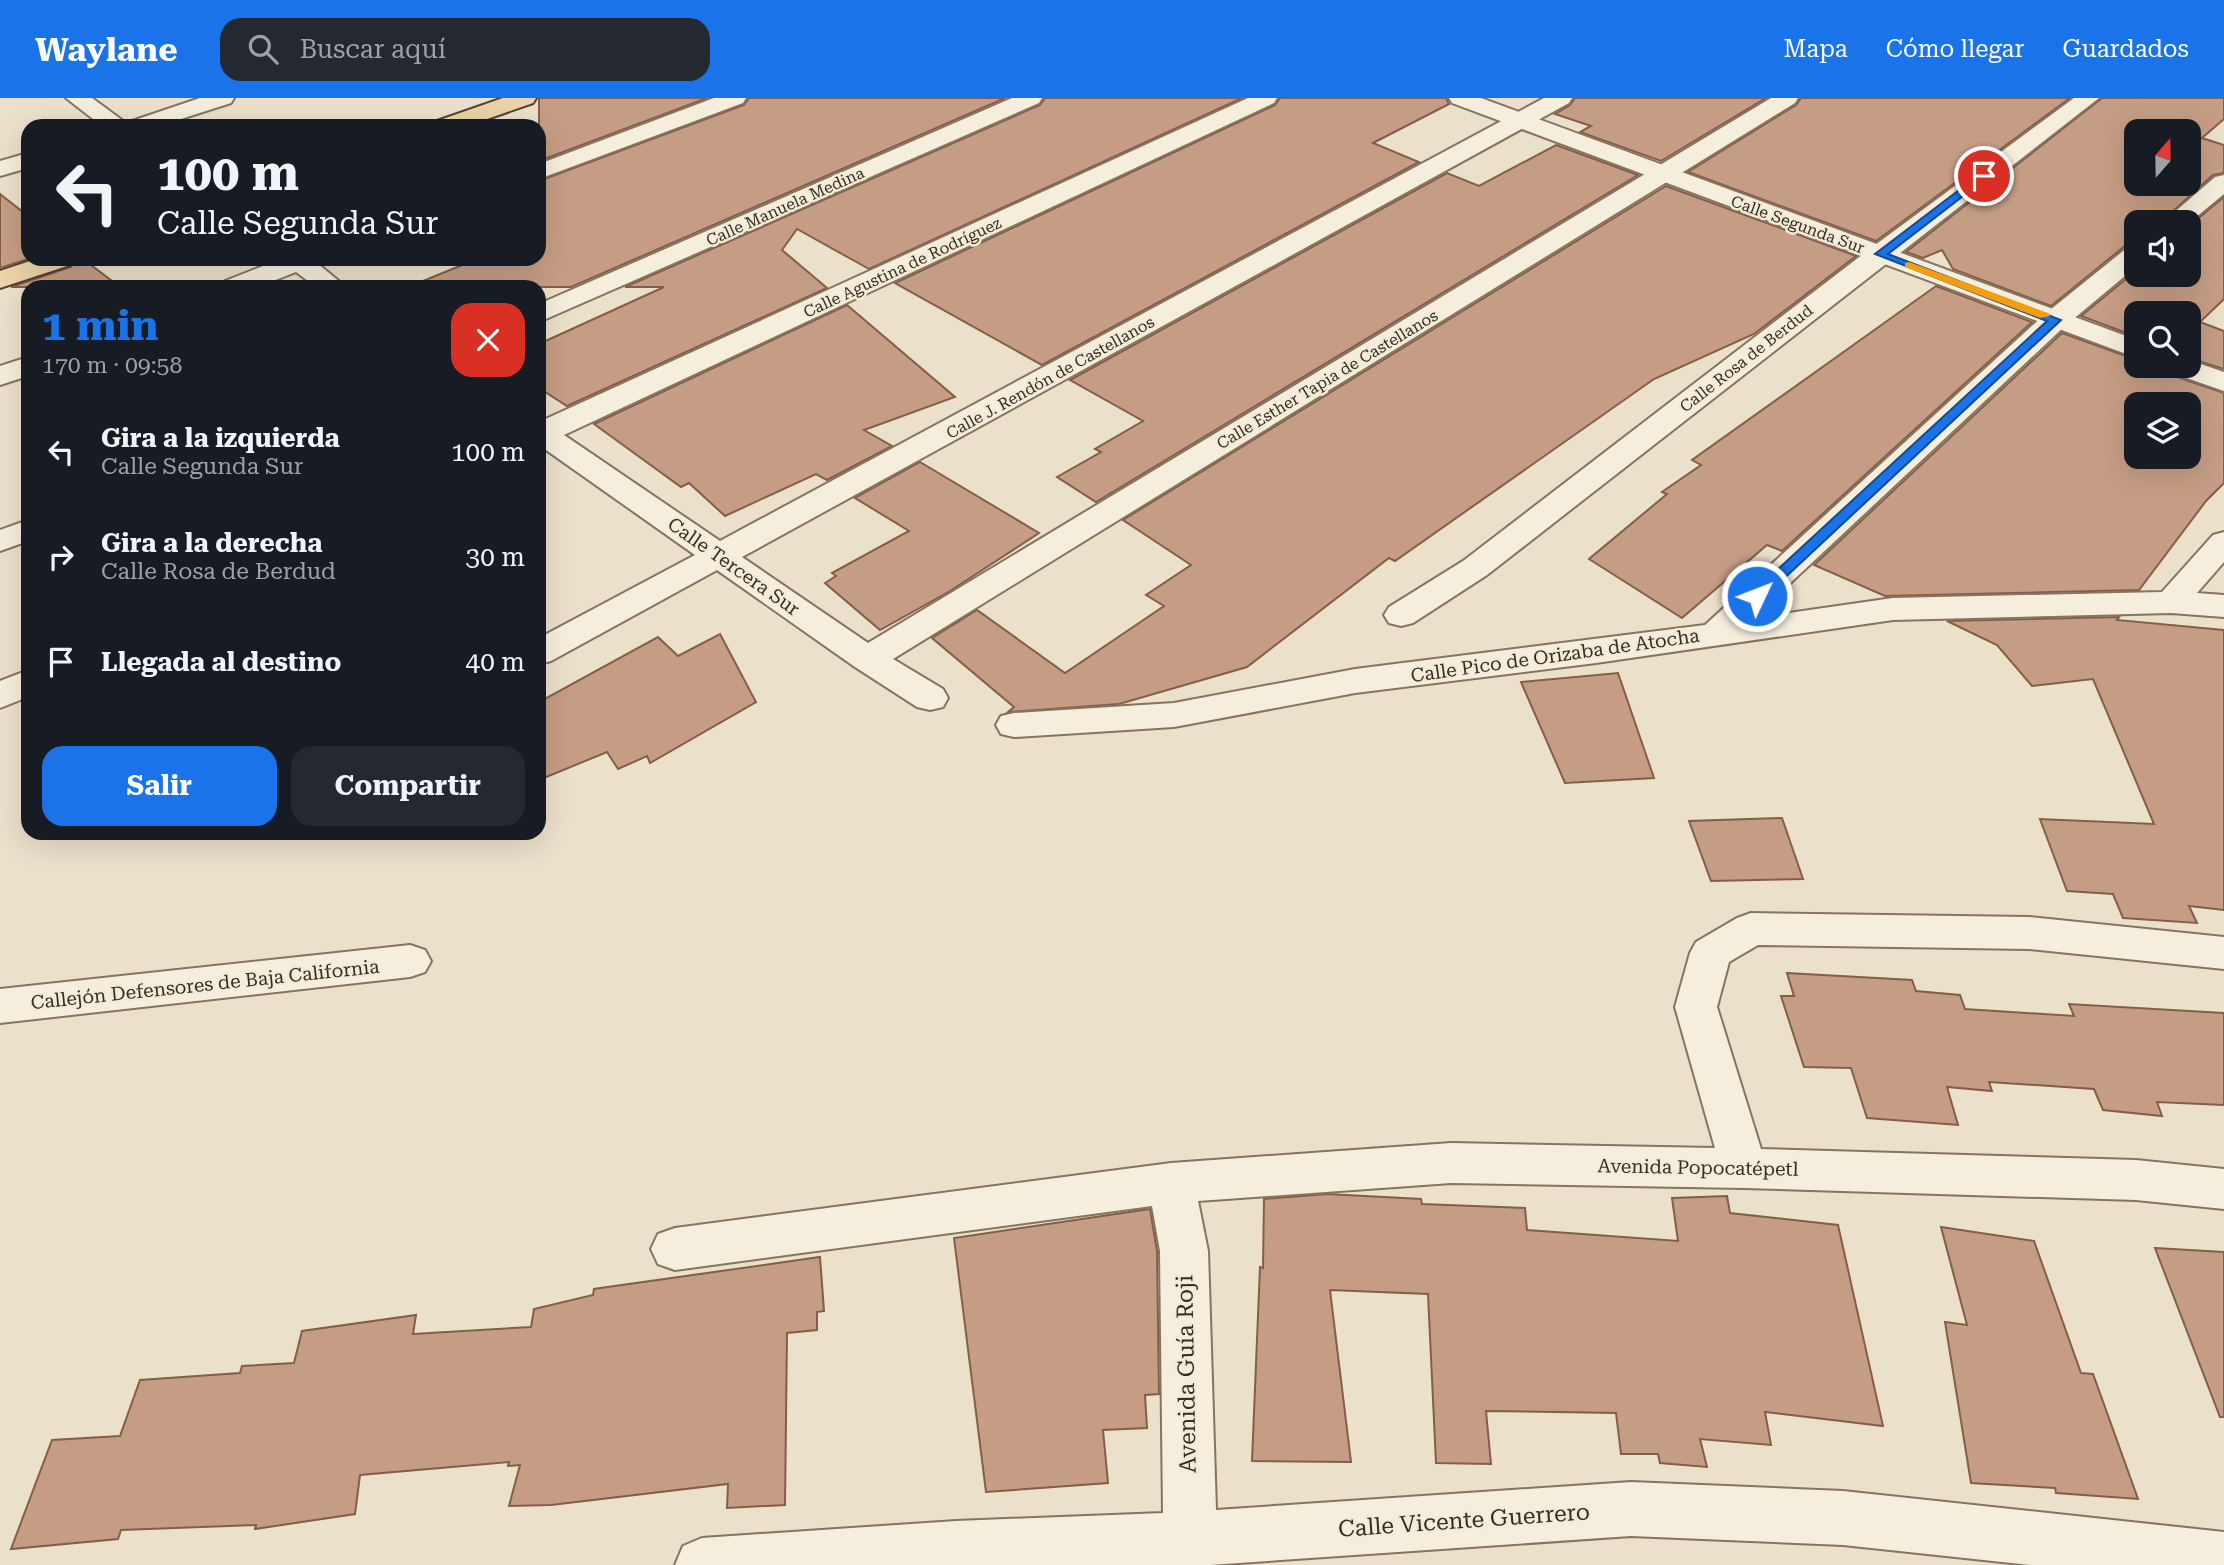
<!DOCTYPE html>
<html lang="es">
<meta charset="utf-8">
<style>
:root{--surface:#171b24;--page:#242831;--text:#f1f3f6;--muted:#9ea1a6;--accent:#1a73e8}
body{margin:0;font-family:"Roboto Serif",serif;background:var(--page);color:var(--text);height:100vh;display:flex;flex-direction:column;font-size:26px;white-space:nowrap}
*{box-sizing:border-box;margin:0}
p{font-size:23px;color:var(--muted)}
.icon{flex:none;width:38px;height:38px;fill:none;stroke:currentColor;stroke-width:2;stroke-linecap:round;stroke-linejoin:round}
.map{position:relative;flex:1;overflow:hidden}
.sheet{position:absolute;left:21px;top:182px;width:525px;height:560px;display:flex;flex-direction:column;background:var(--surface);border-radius:21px;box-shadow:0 7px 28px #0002}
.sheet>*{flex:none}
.banner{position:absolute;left:21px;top:21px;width:525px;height:147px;border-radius:21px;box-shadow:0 7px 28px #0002;background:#171b24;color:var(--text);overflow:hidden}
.needle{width:46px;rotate:20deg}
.buttons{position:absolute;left:2124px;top:21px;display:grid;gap:14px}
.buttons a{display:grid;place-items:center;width:77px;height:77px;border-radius:14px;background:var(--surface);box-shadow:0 7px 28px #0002;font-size:35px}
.pin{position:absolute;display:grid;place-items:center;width:60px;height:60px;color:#fff;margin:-30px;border:4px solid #fff;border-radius:50%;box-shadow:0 2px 7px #0007}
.me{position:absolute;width:77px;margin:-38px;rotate:47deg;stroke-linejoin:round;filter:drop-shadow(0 0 5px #0008)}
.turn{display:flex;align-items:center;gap:24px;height:147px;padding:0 21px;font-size:32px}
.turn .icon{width:91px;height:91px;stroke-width:2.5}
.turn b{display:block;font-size:49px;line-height:60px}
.round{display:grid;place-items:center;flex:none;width:74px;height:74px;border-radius:21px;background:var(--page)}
.headline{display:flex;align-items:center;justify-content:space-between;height:119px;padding:0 21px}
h1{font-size:42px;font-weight:700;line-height:52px;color:var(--accent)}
.cta{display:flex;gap:14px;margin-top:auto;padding:14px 21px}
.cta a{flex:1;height:80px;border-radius:21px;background:var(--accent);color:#fff;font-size:28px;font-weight:700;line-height:80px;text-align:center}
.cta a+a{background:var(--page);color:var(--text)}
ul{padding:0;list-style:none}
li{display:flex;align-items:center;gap:21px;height:105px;padding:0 21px}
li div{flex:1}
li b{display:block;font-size:26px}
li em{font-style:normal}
header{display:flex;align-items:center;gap:42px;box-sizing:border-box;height:98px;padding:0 35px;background:var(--accent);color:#fff}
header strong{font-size:33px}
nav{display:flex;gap:38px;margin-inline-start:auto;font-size:24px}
.search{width:490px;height:63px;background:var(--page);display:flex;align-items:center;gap:18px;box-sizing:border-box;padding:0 24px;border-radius:21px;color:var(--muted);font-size:26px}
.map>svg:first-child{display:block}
.building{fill:#c59d84;stroke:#835e48;stroke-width:2;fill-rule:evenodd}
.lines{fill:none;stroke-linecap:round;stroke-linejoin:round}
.minor-casing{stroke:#867360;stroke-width:4}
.tertiary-casing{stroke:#867360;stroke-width:4}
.primary-casing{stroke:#554233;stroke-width:4}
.minor{fill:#f6eedd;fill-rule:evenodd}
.tertiary{fill:#f6eedd;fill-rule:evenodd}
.primary{fill:#ead3a6;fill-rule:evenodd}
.route{fill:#1a73e8;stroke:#114b97;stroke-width:2}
.slow{fill:#f59e0b}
.labels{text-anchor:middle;stroke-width:5;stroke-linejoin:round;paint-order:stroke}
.far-street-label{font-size:16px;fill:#382c22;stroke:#f3ebd9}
.street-label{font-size:19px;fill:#382c22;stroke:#f3ebd9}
.near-street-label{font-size:23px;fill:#382c22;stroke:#f3ebd9}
</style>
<header>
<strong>Waylane</strong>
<div class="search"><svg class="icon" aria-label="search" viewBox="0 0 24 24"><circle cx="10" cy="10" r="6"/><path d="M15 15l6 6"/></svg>Buscar aquí</div>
<nav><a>Mapa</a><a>Cómo llegar</a><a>Guardados</a></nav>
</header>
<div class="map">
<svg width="2224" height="1467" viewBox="0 0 2224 1467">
<rect width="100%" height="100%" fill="#ebe0ca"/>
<!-- building -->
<g class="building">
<polygon points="539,0 707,0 539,63"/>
<polygon points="749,0 1005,0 571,189 414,189 413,187 477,161 539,161 539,83 744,7"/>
<polygon points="1045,0 1242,0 869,171 797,131 782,152 827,190 567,308 539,290 539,246 664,189 625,189 1040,7"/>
<polygon points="1280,0 1446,0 1449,6 1373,45 1419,64 1042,267 895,185 1275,7"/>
<polygon points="1575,0 1766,0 1661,63 1580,34 1591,28 1555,16 1570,7"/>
<polygon points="1801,0 2070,0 1876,143 1688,74 1796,7"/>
<path d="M2102 0H2224V21L2202 40 2224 47V75L2213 77 2161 124H2137V145L2126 147 2051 208 1953 171 1942 152 1923 160 1906 154ZM2137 33H2189V86H2137Z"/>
<polygon points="1556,47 1638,77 1096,404 1057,379 1101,354 1095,351 1143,323 1070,282 1447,75 1479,88"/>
<polygon points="1666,88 1856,158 1754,236 1654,281 1395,463 1389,460 1247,569 1119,606 1008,614 1014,609 932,540 977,512 1065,575 1164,508 1146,497 1191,467 1123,422"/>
<polygon points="0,96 28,118 28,161 0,170"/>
<polygon points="2224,99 2224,201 2200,224 2224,233 2224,271 2189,260 2189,215 2137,215 2137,239 2081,218 2137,172 2137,177 2189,177 2189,128"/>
<polygon points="77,161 83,161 120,189 11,189 71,169"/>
<polygon points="1936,188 2032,224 1782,453 1767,447 1682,520 1589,461 1667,396 1662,394 1701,367 1692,362"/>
<polygon points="847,207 955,299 864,332 892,348 827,382 816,376 725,418 689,385 681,389 594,326"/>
<path d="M2062 235 2137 262V268H2162L2168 276 2224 295V385L2206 403 2139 492 1885 498 1814 467ZM2137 306H2189V359H2137Z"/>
<polygon points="920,364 1039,435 950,493 880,532 825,485 836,478 832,475 909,433 855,400"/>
<polygon points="2119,519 2117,522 2224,532 2224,812 2189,808 2197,825 2123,820 2113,796 2067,793 2040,721 2154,726 2093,581 2032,588 1997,547 1947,523"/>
<polygon points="720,536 756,604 650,665 647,658 618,671 607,654 539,682 539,604 658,539 678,558"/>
<polygon points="1618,575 1654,680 1565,685 1521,584"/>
<polygon points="1782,720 1803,781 1711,783 1689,723"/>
<polygon points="1787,875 1912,882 1916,893 1960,897 1965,911 2074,918 2069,906 2224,915 2224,1007 2157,1004 2162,1018 2103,1012 2094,991 1989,984 1992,993 1947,989 1958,1027 1867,1020 1851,970 1804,969 1781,898 1794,898"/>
<polygon points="1327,1096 1421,1101 1422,1106 1525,1110 1527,1132 1678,1143 1672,1100 1727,1098 1730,1115 1838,1127 1883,1328 1765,1314 1771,1347 1700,1341 1707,1369 1660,1365 1658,1356 1621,1356 1616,1315 1486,1313 1491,1366 1436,1365 1428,1196 1330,1192 1351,1364 1252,1363 1260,1169 1263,1170 1264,1101"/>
<polygon points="1150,1111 1157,1153 1159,1296 1145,1297 1147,1330 1103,1332 1108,1385 986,1394 954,1140"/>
<polygon points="1941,1129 2034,1143 2081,1275 2093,1276 2138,1401 2056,1395 2055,1390 1971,1385 1945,1224 1967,1227"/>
<polygon points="2155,1150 2224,1154 2224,1319 2220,1319"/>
<polygon points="820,1159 824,1213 817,1214 817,1232 787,1235 785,1407 727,1410 728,1386 551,1407 509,1408 520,1367 508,1368 509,1364 360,1377 355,1416 255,1431 256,1427 121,1432 118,1441 11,1451 52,1342 120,1338 140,1282 240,1275 242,1268 294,1265 302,1233 416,1217 413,1236 531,1229 534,1211 593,1197 594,1191"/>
</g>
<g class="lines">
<defs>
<g id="minor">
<polygon points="66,0 92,0 126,25 200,0 234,0 231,5 159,28 102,28"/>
<polygon points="714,0 746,0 743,5 539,81 539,66"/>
<polygon points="1012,0 1042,0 1039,5 539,224 539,206"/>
<polygon points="1248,0 1277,0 1274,5 564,337 720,443 1544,0 1572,0 1569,5 742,459 868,545 1771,0 1798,0 1795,5 893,561 943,591 948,600 943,609 930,612 917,609 855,569 717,472 551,563 539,566 539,540 695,457 539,347 539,324"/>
<polygon points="2074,0 2099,0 1487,477 1413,525 1401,528 1389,525 1384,517 1389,509 1463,463 1871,150"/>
<polygon points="28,55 28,70 0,78 0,63"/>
<polygon points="2224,77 2224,96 2189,125 2163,124 2215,79"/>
<polygon points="2137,147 2137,168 2065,228 1753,520 1893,500 2162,494 2213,437 2224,434 2224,464 2197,495 2224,497 2224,519 2171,515 1893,522 1596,565 1355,595 1174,629 1014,639 1001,636 996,627 1001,618 1014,615 1174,605 1355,571 1705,527 2045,216 2128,149"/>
<polygon points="281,161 320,161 317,165 346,189 316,189 296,174 258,189 221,189 225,183"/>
<polygon points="28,259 28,278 0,287 0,268"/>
<polygon points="28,422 28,443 0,453 0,432"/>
<polygon points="28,572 28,599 0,610 0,583"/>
<polygon points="1751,815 2029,819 2224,839 2224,871 2029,851 1758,847 1729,864 1717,909 1761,1051 2136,1062 2224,1071 2224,1111 2136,1102 1744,1090 1451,1085 1198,1103 1208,1153 1216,1412 1631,1384 1843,1393 2224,1434 2224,1467 2030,1467 1843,1447 1631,1438 1210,1467 675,1467 683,1448 702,1440 956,1423 1163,1415 1160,1153 1152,1108 675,1172 658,1166 651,1151 658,1136 675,1130 1171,1065 1451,1045 1715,1050 1675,909 1690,855 1696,844 1737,820"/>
<polygon points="410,847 425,852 431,863 425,874 410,879 0,925 0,891"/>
</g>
<g id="tertiary">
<polygon points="1449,0 1481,0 2137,242 2137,260 1452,5"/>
<polygon points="2189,262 2224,274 2224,293 2169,274 2165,268 2189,268"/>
</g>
<g id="primary">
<polygon points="503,0 536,0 533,5 467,28 433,28 437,23"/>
<polygon points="36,161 74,161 70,167 0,190 0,173"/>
</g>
</defs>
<!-- minor casing -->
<use href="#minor" class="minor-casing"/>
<!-- tertiary casing -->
<use href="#tertiary" class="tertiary-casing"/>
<!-- primary casing -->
<use href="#primary" class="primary-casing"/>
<!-- minor -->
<use href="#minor" class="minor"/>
<!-- tertiary -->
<use href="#tertiary" class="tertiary"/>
<!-- primary -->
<use href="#primary" class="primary"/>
</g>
<!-- route -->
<polygon class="route" points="1980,76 1989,78 1888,156 2061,222 1762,501 1752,501 1752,495 2047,223 1875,156"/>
<!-- slow -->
<polygon class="slow" points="1909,164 2048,215 2050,218 2040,220 1905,169 1905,165"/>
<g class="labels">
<!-- far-street labels -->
<g class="far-street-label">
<text transform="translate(785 108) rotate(-24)" y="6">Calle Manuela Medina</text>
<text transform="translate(1798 126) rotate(20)" y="6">Calle Segunda Sur</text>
<text transform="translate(902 169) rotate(-25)" y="6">Calle Agustina de Rodríguez</text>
<text transform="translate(1746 260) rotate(-38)" y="6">Calle Rosa de Berdud</text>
<text transform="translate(1050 279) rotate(-29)" y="6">Calle J. Rendón de Castellanos</text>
<text transform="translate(1327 281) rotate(-31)" y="6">Calle Esther Tapia de Castellanos</text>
</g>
<!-- street labels -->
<g class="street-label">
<text transform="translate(734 468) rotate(35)" y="7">Calle Tercera Sur</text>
<text transform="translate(1555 557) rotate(-8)" y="7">Calle Pico de Orizaba de Atocha</text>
<text transform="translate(205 886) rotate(-6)" y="7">Callejón Defensores de Baja California</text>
<text transform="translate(1698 1069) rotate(1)" y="7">Avenida Popocatépetl</text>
</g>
<!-- near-street labels -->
<g class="near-street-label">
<text transform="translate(1186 1276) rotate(-91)" y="8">Avenida Guía Roji</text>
<text transform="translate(1464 1422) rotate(-4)" y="8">Calle Vicente Guerrero</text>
</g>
</g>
</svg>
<div class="buttons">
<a><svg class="needle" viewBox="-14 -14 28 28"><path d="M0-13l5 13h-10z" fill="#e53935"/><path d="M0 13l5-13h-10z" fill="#9ea1a6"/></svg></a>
<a><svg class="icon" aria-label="sound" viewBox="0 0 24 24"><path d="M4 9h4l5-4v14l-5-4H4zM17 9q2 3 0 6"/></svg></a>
<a><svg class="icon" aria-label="search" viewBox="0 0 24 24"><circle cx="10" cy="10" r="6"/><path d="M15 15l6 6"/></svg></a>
<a><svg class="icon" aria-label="layers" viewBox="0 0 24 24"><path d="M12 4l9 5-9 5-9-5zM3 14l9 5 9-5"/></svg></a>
</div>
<div class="pin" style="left:1984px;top:78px;background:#d93025"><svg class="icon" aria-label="arrive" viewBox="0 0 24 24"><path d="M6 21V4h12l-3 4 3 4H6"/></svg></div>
<svg class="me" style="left:1757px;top:498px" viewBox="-20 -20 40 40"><circle r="17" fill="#1a73e8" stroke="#fff" stroke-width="3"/><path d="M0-11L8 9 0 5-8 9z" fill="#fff"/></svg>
<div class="banner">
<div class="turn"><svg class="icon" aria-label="left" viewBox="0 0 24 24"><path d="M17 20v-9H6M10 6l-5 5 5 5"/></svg><div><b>100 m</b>Calle Segunda Sur</div></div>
</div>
<section class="sheet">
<div class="headline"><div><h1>1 min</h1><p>170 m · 09:58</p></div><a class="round" style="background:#d93025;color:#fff"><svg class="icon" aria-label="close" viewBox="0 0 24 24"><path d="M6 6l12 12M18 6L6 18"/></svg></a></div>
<ul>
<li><svg class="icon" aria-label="left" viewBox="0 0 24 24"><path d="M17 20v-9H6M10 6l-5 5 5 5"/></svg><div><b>Gira a la izquierda</b><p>Calle Segunda Sur</p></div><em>100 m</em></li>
<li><svg class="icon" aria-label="right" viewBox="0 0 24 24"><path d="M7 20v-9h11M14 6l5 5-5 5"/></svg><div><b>Gira a la derecha</b><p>Calle Rosa de Berdud</p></div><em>30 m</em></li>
<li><svg class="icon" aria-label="arrive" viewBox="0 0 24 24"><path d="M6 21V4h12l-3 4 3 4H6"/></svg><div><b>Llegada al destino</b></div><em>40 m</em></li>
</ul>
<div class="cta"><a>Salir</a><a>Compartir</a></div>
</section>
</div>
